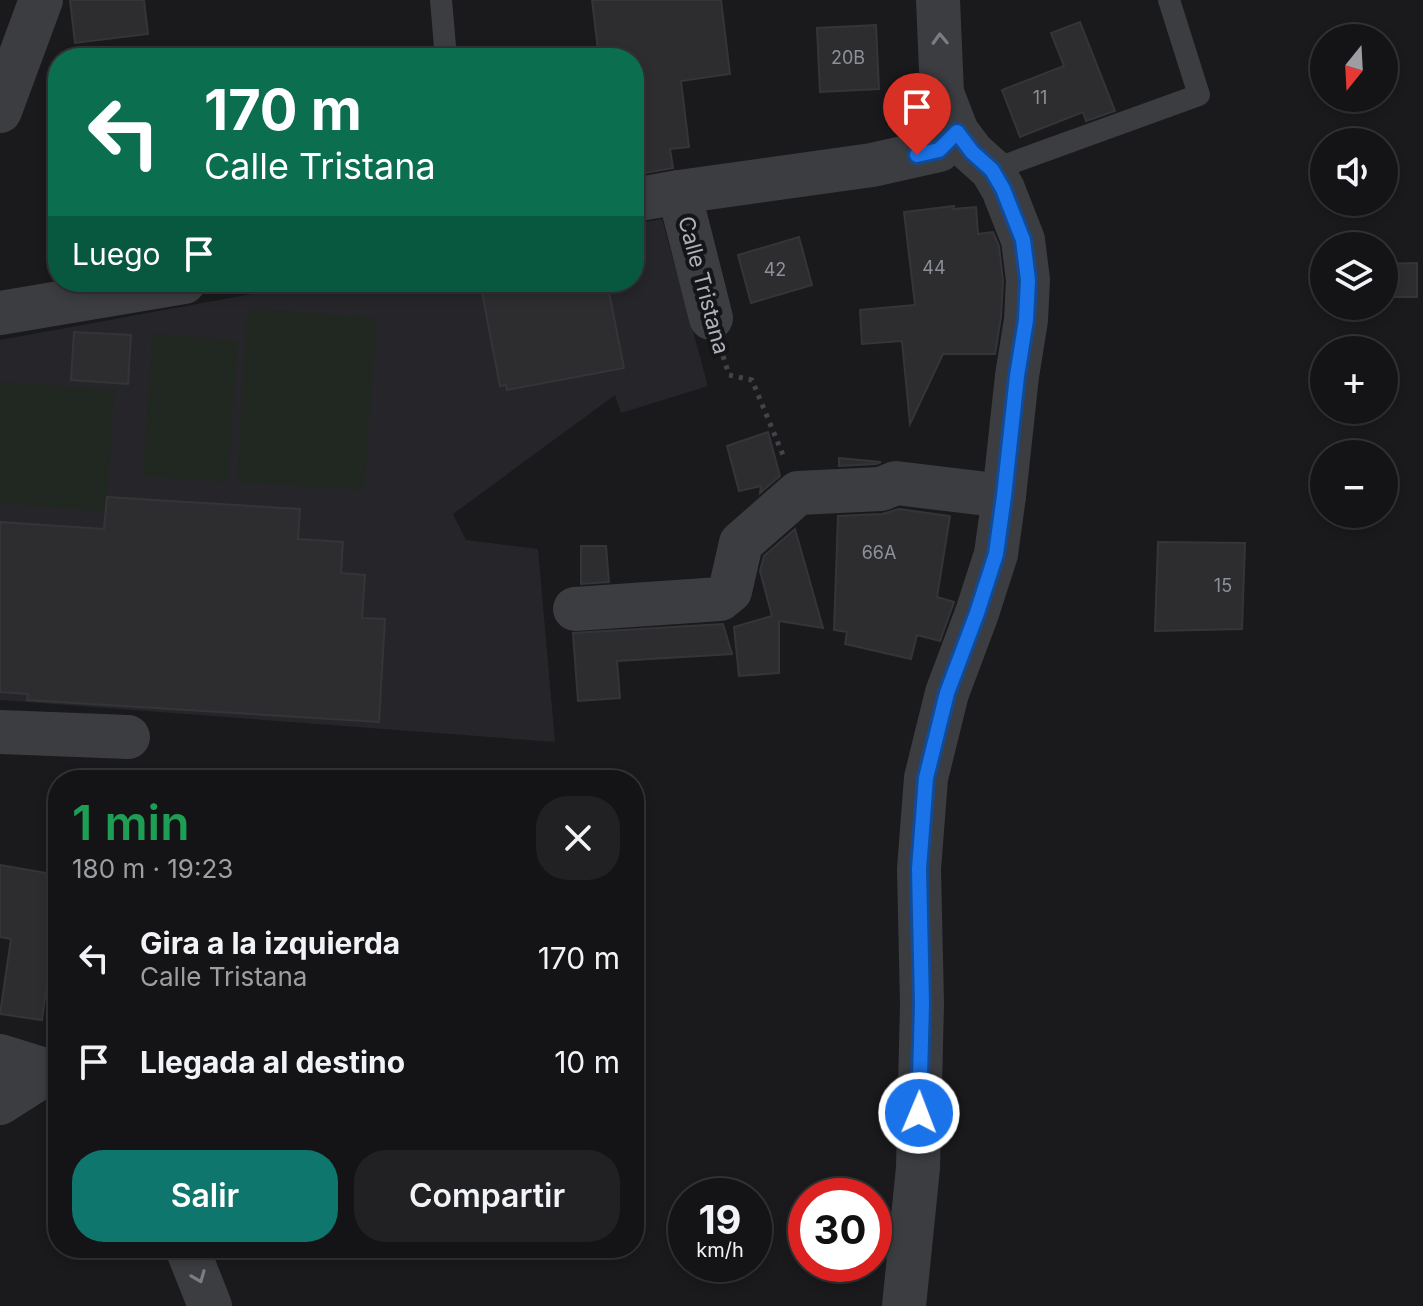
<!DOCTYPE html>
<html lang="es">
<meta charset="utf-8">
<style>
:root{--surface:#141416;--page:#212123;--text:#f1f3f6;--muted:#9d9ea1;--line:#333335;--accent:#0f766e}
body{margin:0;font-family:Inter,sans-serif;background:var(--page);color:var(--text);height:100vh;display:flex;flex-direction:column;font-size:30px;white-space:nowrap}
*{box-sizing:border-box;margin:0}
p{font-size:26px;color:var(--muted)}
.icon{flex:none;width:44px;height:44px;fill:none;stroke:currentColor;stroke-width:2;stroke-linecap:round;stroke-linejoin:round}
.map{position:relative;flex:1;overflow:hidden}
.sheet{position:absolute;left:48px;top:770px;width:596px;height:488px;display:flex;flex-direction:column;background:var(--surface);border-radius:32px;box-shadow:0 4px 12px #0003,0 0 0 2px var(--line)}
.sheet>*{flex:none}
.guide{position:absolute;left:48px;top:48px;width:596px;height:244px;border-radius:32px;box-shadow:0 4px 12px #0003,0 0 0 2px var(--line);background:#0b6e4f;color:#fff;overflow:hidden}
.needle{width:52px;rotate:198deg}
.tools{position:absolute;left:1310px;top:24px;display:grid;gap:16px}
.tools a{display:grid;place-items:center;width:88px;height:88px;border-radius:50%;background:var(--surface);box-shadow:0 4px 12px #0003,0 0 0 2px var(--line);font-size:40px}
.speed{position:absolute;left:668px;top:1178px;display:flex;gap:16px;font-size:40px;font-weight:700;text-align:center}
.speed>*{display:grid;place-content:center;width:104px;height:104px;border-radius:50%;background:var(--surface);box-shadow:0 4px 12px #0003,0 0 0 2px var(--line);line-height:1}
.speed small{font-size:20px;font-weight:400}
.speed .limit{border:12px solid #d22;background:#fff;color:#111}
.pin{position:absolute;display:grid;place-items:center;width:68px;height:68px;color:#fff;margin:-82px -34px;border-radius:50% 50% 50% 0;rotate:-45deg;box-shadow:0 0 8px #0007}
.pin .icon{rotate:45deg}
.me{position:absolute;width:88px;margin:-44px;rotate:1deg;stroke-linejoin:round;filter:drop-shadow(0 0 6px #0008)}
.turn{display:flex;align-items:center;gap:28px;height:168px;padding:0 24px;font-size:36px}
.turn .icon{width:104px;height:104px;stroke-width:2.5}
.turn b{display:block;font-size:56px;line-height:68px}
.then{display:flex;align-items:center;height:76px;padding:0 24px;background:#0003;gap:16px;font-size:30px}
.round{display:grid;place-items:center;flex:none;width:84px;height:84px;border-radius:32px;background:var(--page)}
.head{display:flex;align-items:center;justify-content:space-between;height:136px;padding:0 24px}
h1{font-size:48px;font-weight:600;line-height:60px;color:#1e9e55}
.button{display:flex;gap:16px;margin-top:auto;padding:16px 24px}
.button a{flex:1;height:92px;border-radius:32px;background:var(--accent);color:#fff;font-size:32px;font-weight:600;line-height:92px;text-align:center}
.button a+a{background:var(--page);color:var(--text)}
ul{padding:0;list-style:none}
li{display:flex;align-items:center;gap:24px;height:104px;padding:0 24px}
li div{flex:1}
li b{display:block;font-size:30px}
li em{font-style:normal}
.map>svg:first-child{display:block}
.built{fill:#26262a}
.green{fill:#202821}
.building{fill:#2d2d30;stroke:#343538;stroke-width:2}
.lines{fill:none;stroke-linecap:round;stroke-linejoin:round}
.path{stroke:#424448;stroke-width:5;stroke-dasharray:4 6;stroke-linecap:butt}
.lane{stroke:#3c3d41;stroke-width:22}
.street{stroke:#3c3d41;stroke-width:44}
.oneway{stroke:#7b7d84}
.route-casing{stroke:#114b97;stroke-width:20}
.route{stroke:#1a73e8;stroke-width:14}
.labels{text-anchor:middle;stroke-width:8;stroke-linejoin:round;paint-order:stroke}
.number-label{font-size:18px;fill:#8d9098}
.street-label{font-size:22px;fill:#aeb2bb;stroke:#151518}
</style>
<div class="map">
<svg width="1423" height="1306" viewBox="0 0 1423 1306">
<rect width="100%" height="100%" fill="#1a1a1d"/>
<!-- built -->
<polygon class="built" points="662,219 708,386 621,413 615,395 453,514 466,540 538,549 555,742 0,700 0,340 318,282 634,282 634,224"/>
<!-- green -->
<g class="green">
<polygon points="247,308 377,318 364,490 237,482"/>
<polygon points="152,334 238,340 228,482 143,476"/>
<polygon points="0,382 115,390 106,511 0,504"/>
</g>
<!-- building -->
<g class="building">
<polygon points="70,0 144,0 148,34 75,43"/>
<polygon points="592,0 721,0 730,74 681,81 689,147 670,149 673,168 639,174 634,135 634,58 599,58"/>
<polygon points="1080,22 1115,111 1086,121 1083,112 1020,137 1002,90 1064,66 1051,33"/>
<polygon points="876,25 879,89 820,92 817,28"/>
<polygon points="954,206 953,209 976,207 978,234 993,232 999,246 1003,281 1001,317 995,354 943,354 910,424 902,341 862,344 860,310 915,305 904,212"/>
<polygon points="799,237 812,285 751,303 738,255"/>
<polygon points="1417,263 1417,297 1384,297 1384,264"/>
<polygon points="480,282 607,282 624,368 507,390 506,385 500,386"/>
<polygon points="74,332 131,335 128,384 71,380"/>
<polygon points="768,432 780,476 760,493 761,486 739,491 727,446"/>
<polygon points="839,458 881,462 876,464 839,466"/>
<polygon points="107,497 300,509 298,539 343,542 341,573 365,575 362,618 385,619 379,722 27,700 28,694 0,692 0,522 104,529"/>
<polygon points="899,509 950,516 937,597 954,602 940,641 917,635 911,659 845,644 847,632 834,630 838,516 882,514"/>
<polygon points="795,529 823,628 779,621 779,673 739,676 734,627 772,616 760,571 764,556"/>
<polygon points="1158,542 1245,543 1242,629 1155,631"/>
<polygon points="581,546 606,546 609,582 581,584"/>
<polygon points="723,624 732,654 617,661 620,698 578,701 573,633"/>
<polygon points="0,865 58,875 58,946 52,945 42,1020 0,1014 11,939 0,937"/>
</g>
<g class="lines">
<!-- path -->
<polyline class="path" points="723,356 729,375 752,380 783,455"/>
<!-- lane -->
<g class="lane">
<polyline points="441,0 446,58"/>
<polyline points="992,170 1199,95 1169,0"/>
</g>
<!-- street -->
<g class="street">
<polyline points="0,111 41,0"/>
<polyline points="679,192 711,318"/>
<polyline points="634,200 679,192 872,165 939,150 957,132"/>
<polyline points="0,313 184,282"/>
<polyline points="575,609 720,599 730,591 741,543 798,493 881,489 896,483 1004,496"/>
<polyline points="0,732 128,737"/>
<polyline points="0,1056 58,1074"/>
<polyline points="0,1103 58,1066"/>
<polyline points="187,1248 210,1306"/>
<polyline points="904,1306 918,1168 922,1004 919,869 926,778 947,693 977,613 996,554 1004,496 1017,376 1026,320 1028,280 1023,240 1003,189 992,170 972,152 957,132 942,93 938,0"/>
</g>
</g>
<!-- one-way arrows -->
<defs><path id="oneway-chevron" d="M-2-3.5L2.5 0L-2 3.5" fill="none" stroke-width="1.6" stroke-linecap="round" stroke-linejoin="round" transform="scale(2)"/></defs>
<g class="oneway">
<use href="#oneway-chevron" transform="translate(940 39) rotate(-92)"/>
<use href="#oneway-chevron" transform="translate(199 1277) rotate(68)"/>
</g>
<g class="lines">
<defs>
<polyline id="route" points="917,155 939,150 957,132 972,152 992,170 1003,189 1023,240 1028,280 1026,320 1017,376 1004,496 996,554 977,613 947,693 926,778 919,869 922,1004 919,1113"/>
</defs>
<!-- route casing -->
<use href="#route" class="route-casing"/>
<!-- route -->
<use href="#route" class="route"/>
</g>
<g class="labels">
<!-- number labels -->
<g class="number-label">
<text x="848" y="64">20B</text>
<text x="1040" y="104">11</text>
<text x="934" y="274">44</text>
<text x="775" y="276">42</text>
<text x="879" y="559">66A</text>
<text x="1223" y="592">15</text>
</g>
<!-- street labels -->
<g class="street-label">
<text transform="translate(704 285) rotate(75)" y="8">Calle Tristana</text>
</g>
</g>
</svg>
<div class="tools">
<a><svg class="needle" viewBox="-14 -14 28 28"><path d="M0-13l5 13h-10z" fill="#e53935"/><path d="M0 13l5-13h-10z" fill="#9d9ea1"/></svg></a>
<a><svg class="icon" aria-label="sound" viewBox="0 0 24 24"><path d="M4 9h4l5-4v14l-5-4H4zM17 9q2 3 0 6"/></svg></a>
<a><svg class="icon" aria-label="layers" viewBox="0 0 24 24"><path d="M12 4l9 5-9 5-9-5zM3 14l9 5 9-5"/></svg></a>
<a>+</a>
<a>−</a>
</div>
<div class="speed"><div>19<small>km/h</small></div><div class="limit">30</div></div>
<div class="pin" style="left:917px;top:155px;background:#d93025"><svg class="icon" aria-label="arrive" viewBox="0 0 24 24"><path d="M6 21V4h12l-3 4 3 4H6"/></svg></div>
<svg class="me" style="left:919px;top:1113px" viewBox="-20 -20 40 40"><circle r="17" fill="#1a73e8" stroke="#fff" stroke-width="3"/><path d="M0-11L8 9 0 5-8 9z" fill="#fff"/></svg>
<div class="guide">
<div class="turn"><svg class="icon" aria-label="left" viewBox="0 0 24 24"><path d="M17 20v-9H6M10 6l-5 5 5 5"/></svg><div><b>170 m</b>Calle Tristana</div></div>
<div class="then">Luego<svg class="icon" aria-label="arrive" viewBox="0 0 24 24"><path d="M6 21V4h12l-3 4 3 4H6"/></svg></div>
</div>
<section class="sheet">
<div class="head"><div><h1>1 min</h1><p>180 m · 19:23</p></div><a class="round"><svg class="icon" aria-label="close" viewBox="0 0 24 24"><path d="M6 6l12 12M18 6L6 18"/></svg></a></div>
<ul>
<li><svg class="icon" aria-label="left" viewBox="0 0 24 24"><path d="M17 20v-9H6M10 6l-5 5 5 5"/></svg><div><b>Gira a la izquierda</b><p>Calle Tristana</p></div><em>170 m</em></li>
<li><svg class="icon" aria-label="arrive" viewBox="0 0 24 24"><path d="M6 21V4h12l-3 4 3 4H6"/></svg><div><b>Llegada al destino</b></div><em>10 m</em></li>
</ul>
<div class="button"><a>Salir</a><a>Compartir</a></div>
</section>
</div>
